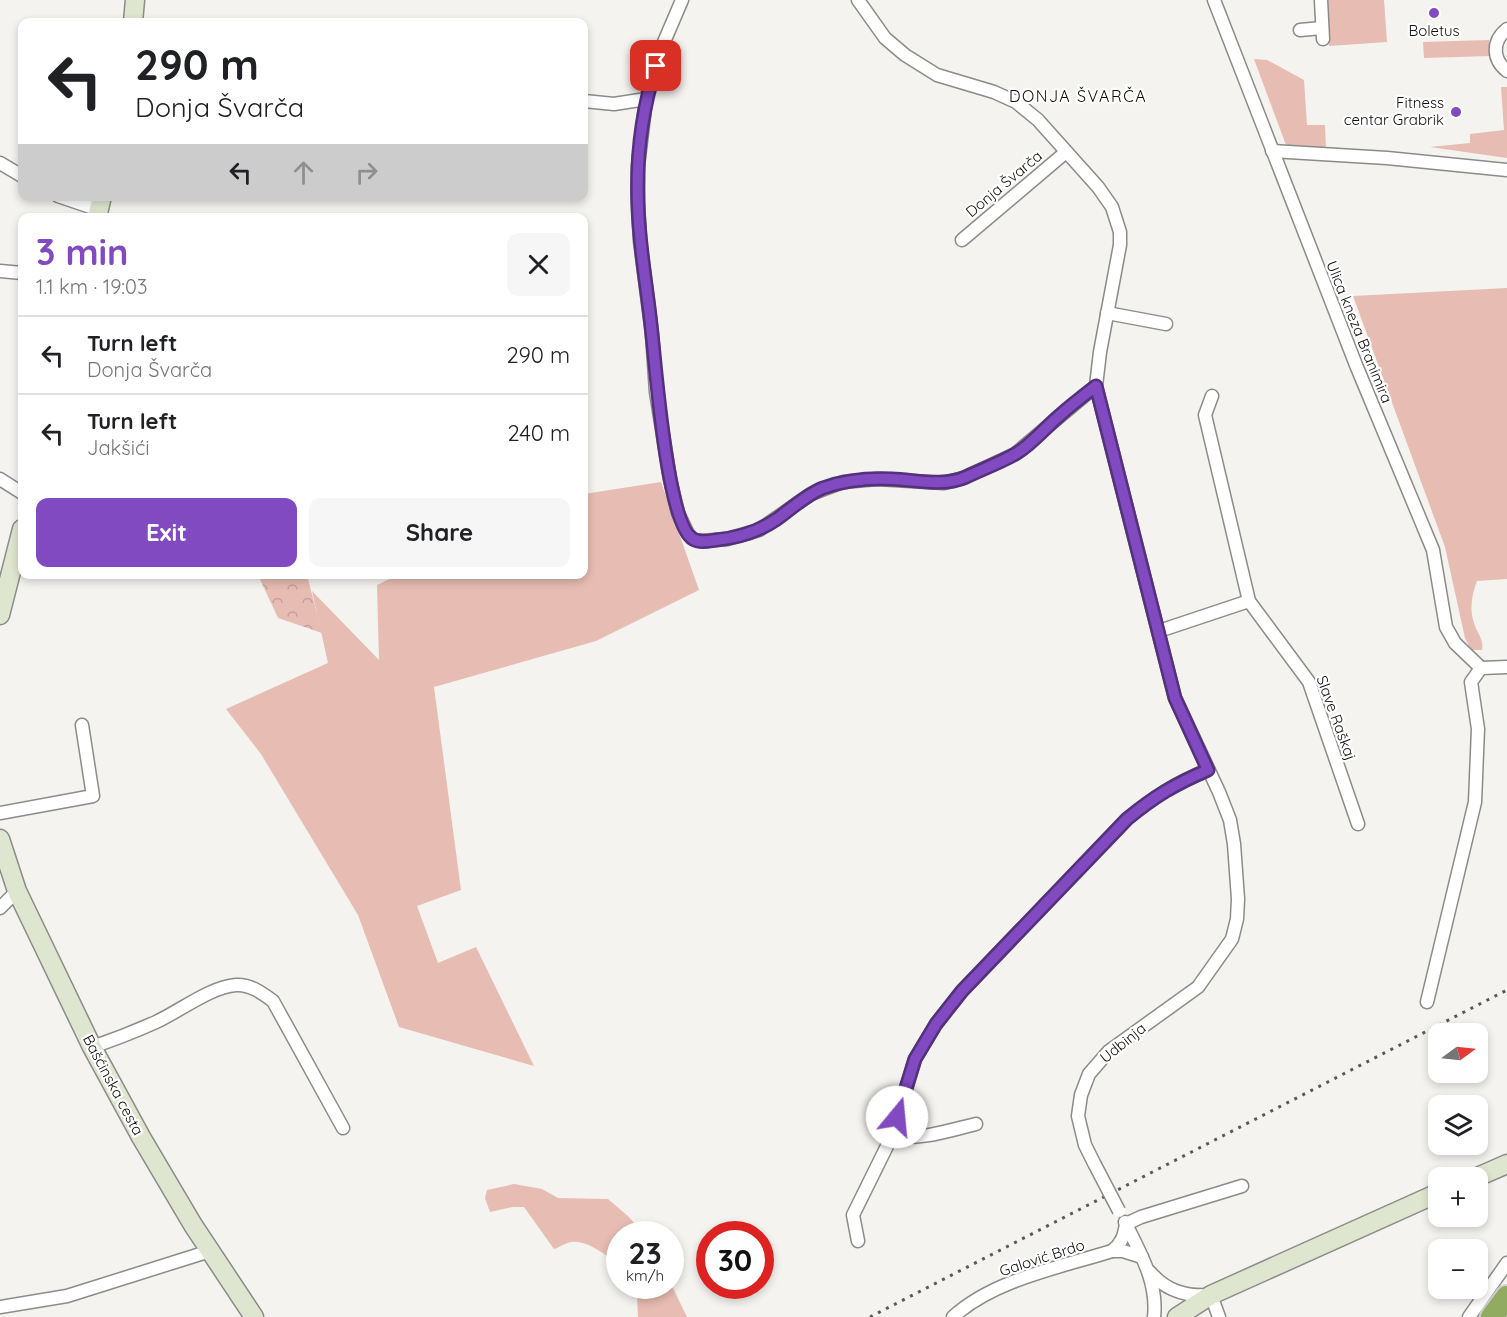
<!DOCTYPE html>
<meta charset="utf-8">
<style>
:root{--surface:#fff;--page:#f6f6f6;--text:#202124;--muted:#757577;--line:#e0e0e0;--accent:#814ac1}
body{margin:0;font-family:Quicksand,sans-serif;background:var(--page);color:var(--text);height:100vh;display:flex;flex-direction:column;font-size:22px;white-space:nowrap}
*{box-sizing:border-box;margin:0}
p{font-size:20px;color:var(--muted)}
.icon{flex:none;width:33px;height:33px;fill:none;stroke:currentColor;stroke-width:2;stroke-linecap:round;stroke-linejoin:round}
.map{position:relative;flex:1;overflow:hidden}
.details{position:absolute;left:18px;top:213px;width:570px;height:366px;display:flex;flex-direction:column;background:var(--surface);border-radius:12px;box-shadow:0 3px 9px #0003}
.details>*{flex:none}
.guide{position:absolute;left:18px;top:18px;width:570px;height:183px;border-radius:12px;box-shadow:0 3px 9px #0003;background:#fff;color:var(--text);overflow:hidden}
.needle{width:39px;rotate:75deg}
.fabs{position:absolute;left:1428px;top:1023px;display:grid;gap:12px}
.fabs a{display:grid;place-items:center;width:60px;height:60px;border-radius:12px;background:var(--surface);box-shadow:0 3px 9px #0003;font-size:30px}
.speed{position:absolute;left:606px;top:1221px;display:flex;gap:12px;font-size:30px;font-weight:700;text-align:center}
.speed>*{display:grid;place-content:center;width:78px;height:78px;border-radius:50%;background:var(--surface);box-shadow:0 3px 9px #0003;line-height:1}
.speed small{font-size:15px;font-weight:400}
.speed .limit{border:9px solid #d22;background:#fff;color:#111}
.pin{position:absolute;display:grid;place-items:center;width:51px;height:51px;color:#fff;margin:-26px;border-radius:12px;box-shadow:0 3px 9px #0006}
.me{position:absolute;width:66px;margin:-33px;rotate:17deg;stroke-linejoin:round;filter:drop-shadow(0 0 4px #0008)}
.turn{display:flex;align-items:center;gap:21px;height:126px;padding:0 18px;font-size:27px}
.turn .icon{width:78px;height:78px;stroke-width:2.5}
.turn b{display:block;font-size:42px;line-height:51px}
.lanes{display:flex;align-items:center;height:57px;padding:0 18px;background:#0003;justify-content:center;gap:30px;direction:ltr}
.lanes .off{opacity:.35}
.round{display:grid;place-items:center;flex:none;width:63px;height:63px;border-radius:12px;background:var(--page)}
.overview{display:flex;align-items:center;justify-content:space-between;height:102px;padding:0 18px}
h1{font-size:36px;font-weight:700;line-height:45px;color:var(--accent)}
.cta{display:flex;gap:12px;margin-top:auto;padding:12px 18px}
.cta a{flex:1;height:69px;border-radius:12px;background:var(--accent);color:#fff;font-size:24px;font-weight:700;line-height:69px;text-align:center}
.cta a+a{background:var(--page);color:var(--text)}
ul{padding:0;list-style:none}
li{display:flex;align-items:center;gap:18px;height:78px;padding:0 18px;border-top:2px solid var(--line)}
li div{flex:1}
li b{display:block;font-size:22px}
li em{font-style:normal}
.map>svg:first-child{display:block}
.green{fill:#e7bcb2}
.forest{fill:url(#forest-crowns)}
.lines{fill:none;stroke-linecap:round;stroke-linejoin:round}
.street-casing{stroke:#8b8b87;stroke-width:15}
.secondary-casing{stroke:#8b8b87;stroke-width:21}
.highway-casing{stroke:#cfcfcf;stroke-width:26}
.street{stroke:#fff;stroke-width:12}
.secondary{stroke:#dee6d0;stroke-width:18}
.highway{stroke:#91ab61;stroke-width:22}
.rail{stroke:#5a5957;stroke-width:3;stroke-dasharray:3 6;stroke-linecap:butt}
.street-bridge-casing{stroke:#8b8b87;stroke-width:15;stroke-linecap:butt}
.street-bridge{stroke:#fff;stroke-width:12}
.route-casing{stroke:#54307d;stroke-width:15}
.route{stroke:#814ac1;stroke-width:10}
.poi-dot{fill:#814ac1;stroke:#fff;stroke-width:2}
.labels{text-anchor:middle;stroke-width:4.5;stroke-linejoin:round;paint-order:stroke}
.poi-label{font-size:15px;fill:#0f0e0d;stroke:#fff}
.street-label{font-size:15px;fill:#0f0e0d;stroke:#fff}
.neighbourhood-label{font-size:16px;letter-spacing:1.5px;fill:#0f0e0d;stroke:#fff}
</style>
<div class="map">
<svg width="1507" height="1317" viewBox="0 0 1507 1317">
<defs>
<pattern id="forest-crowns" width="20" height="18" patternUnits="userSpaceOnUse" patternTransform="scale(1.5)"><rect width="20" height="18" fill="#e7bcb2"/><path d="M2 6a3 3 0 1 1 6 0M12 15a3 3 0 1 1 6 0" fill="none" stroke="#c5a098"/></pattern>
</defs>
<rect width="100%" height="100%" fill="#f4f3ef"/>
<!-- green -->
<g class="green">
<polygon points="1326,0 1384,0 1387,42 1329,46"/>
<polygon points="1489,40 1490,56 1424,58 1423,42"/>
<polygon points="1254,59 1267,60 1304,80 1307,125 1325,125 1326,149 1286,145"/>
<polygon points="1501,87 1507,87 1507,158 1430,147 1470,143 1470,134 1504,130"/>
<path d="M1507 288V579L1477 581C1472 594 1469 609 1474 623 1477 634 1484 638 1482 650H1471L1465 638 1445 547 1353 296Z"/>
<polygon points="661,482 699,590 596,641 434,687 461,890 417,906 438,963 476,947 534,1066 399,1027 358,915 261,754 226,709 328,663 312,591 379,660 377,585 400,574 584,574 584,494"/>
<path d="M514 1184 542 1189 558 1198 608 1199 629 1217 643 1234H620L619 1265C609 1257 587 1240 572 1242 567 1242 560 1247 554 1249L524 1207H512L490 1212 485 1198 487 1190Z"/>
<polygon points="671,1284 687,1317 638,1317 637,1296 634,1286 670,1286"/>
</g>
<!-- forest -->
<polygon class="forest" points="258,575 307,575 322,633 278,618"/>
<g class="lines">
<defs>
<g id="street">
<polyline points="682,0 661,49 646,99 638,166 638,204 640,241 652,334 656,392 670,479 678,513 688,534 693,539 702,541 727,539 759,530 811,494 843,482 877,479 944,483 963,478 1015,454 1096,386"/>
<polyline points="858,0 885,38 905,55 937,75 994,92 1016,102 1038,120 1098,187 1112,207 1120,232 1120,245 1100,352 1096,386 1175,698 1219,792 1230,820 1234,844 1238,899 1237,919 1232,939 1198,987 1109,1051 1089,1074 1081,1095 1078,1116 1085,1145 1094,1163"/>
<polyline points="1214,0 1356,365 1433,550 1446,627 1455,643 1481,668"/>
<polyline points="1321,0 1323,39"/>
<path d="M1507 29C1492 41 1492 59 1507 71"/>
<polyline points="1300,30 1322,28"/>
<polyline points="584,101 614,104 646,99"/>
<polyline points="1272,151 1387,158 1507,170"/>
<polyline points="0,163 22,176"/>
<polyline points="58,196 99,210"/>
<polyline points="962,240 1066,152"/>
<polyline points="0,271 22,273"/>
<polyline points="1107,313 1166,324"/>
<polyline points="1212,396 1205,415 1249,601 1309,682 1358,824"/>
<polyline points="0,479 22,493"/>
<polyline points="1159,631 1249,601"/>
<polyline points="1481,668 1507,667"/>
<polyline points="0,813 93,796 82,725"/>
<polyline points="0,908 17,891"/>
<polyline points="1427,1002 1475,802 1478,729 1471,682 1481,668"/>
<path d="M92 1047C113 1040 136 1031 156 1022 180 1011 210 987 236 985 250 984 262 993 273 1001L343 1128"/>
<path d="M892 1136C921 1140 947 1131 976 1124"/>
<path d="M1125 1222C1140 1253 1158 1282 1154 1317"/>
<path d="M858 1241 853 1215 892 1136 915 1059 936 1024 962 991 1127 819C1155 796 1175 784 1208 770"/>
<path d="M1112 1251C1122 1243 1124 1236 1126 1224L1141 1217 1242 1186"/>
<path d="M1150 1272C1166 1291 1186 1297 1211 1295L1219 1317"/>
<polyline points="0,1307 67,1296 210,1251"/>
<path d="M953 1317C993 1280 1061 1267 1112 1251H1123L1142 1257"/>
<polyline points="1469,1317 1507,1263"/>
</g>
<g id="secondary">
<polyline points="133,22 135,0"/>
<polyline points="97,218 102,196"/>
<polyline points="0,615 22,529"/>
<polyline points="0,839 17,891 92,1047 141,1137 193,1225 254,1317"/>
<polyline points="1475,1178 1507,1164"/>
<polyline points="1177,1317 1211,1295 1438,1193"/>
</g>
<polyline id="highway" points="1492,1317 1507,1297"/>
</defs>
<!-- street casing -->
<use href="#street" class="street-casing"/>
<!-- secondary casing -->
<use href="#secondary" class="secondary-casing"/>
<!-- highway casing -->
<use href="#highway" class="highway-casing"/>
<!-- street -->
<use href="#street" class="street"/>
<!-- secondary -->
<use href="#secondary" class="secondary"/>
<!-- highway -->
<use href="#highway" class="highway"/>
<!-- rail -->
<polyline class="rail" points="870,1317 1507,990"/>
<defs>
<polyline id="street-bridge" points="1094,1163 1119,1211"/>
</defs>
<!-- street-bridge casing -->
<use href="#street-bridge" class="street-bridge-casing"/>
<!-- street-bridge -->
<use href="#street-bridge" class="street-bridge"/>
</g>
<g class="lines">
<defs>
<path id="route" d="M656 66C642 110 636 158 638 205 639 248 648 291 652 335 656 368 667 524 693 539 699 543 709 541 716 540 738 538 758 532 777 519 792 508 806 495 823 488 845 480 869 478 892 479 917 480 943 487 966 477 983 469 1002 462 1017 453 1033 443 1045 428 1059 416 1071 405 1083 396 1096 386L1175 698 1208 770C1175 784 1155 796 1127 819L962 991 936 1024 915 1059 897 1117"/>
</defs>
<!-- route casing -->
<use href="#route" class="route-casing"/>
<!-- route -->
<use href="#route" class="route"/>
</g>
<!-- markers -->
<g class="poi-dot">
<circle cx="1434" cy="13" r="6"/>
<circle cx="1456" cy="112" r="6"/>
</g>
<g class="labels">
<!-- poi labels -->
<g class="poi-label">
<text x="1434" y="36">Boletus</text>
<text x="1444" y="108" text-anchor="end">Fitness<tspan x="1444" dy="17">centar Grabrik</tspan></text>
</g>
<!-- street labels -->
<g class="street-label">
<text transform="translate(1004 184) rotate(-40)" y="5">Donja Švarča</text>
<text transform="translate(1359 332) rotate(68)" y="5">Ulica kneza Branimira</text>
<text transform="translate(1336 718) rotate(70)" y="5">Slave Raškaj</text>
<text transform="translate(1123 1043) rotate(-39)" y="5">Udbinja</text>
<text transform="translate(113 1085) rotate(62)" y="5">Bašćinska cesta</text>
<text transform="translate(1042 1258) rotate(-18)" y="5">Galović Brdo</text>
</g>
<!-- neighbourhood labels -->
<g class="neighbourhood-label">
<text x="1078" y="102">DONJA ŠVARČA</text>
</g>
</g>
</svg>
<div class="fabs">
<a><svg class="needle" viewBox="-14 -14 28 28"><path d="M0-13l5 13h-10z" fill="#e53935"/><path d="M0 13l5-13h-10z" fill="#757577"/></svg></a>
<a><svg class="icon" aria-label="layers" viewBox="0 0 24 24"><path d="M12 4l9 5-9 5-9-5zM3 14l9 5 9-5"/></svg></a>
<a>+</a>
<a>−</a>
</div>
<div class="speed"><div>23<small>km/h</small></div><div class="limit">30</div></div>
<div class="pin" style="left:656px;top:66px;background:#d93025"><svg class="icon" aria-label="arrive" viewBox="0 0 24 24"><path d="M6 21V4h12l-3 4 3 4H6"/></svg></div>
<svg class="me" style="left:897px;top:1117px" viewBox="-20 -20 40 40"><circle r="19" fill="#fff"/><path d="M0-13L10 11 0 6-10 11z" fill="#814ac1"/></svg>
<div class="guide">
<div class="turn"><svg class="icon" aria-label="left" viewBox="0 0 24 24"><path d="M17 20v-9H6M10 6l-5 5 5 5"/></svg><div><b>290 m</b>Donja Švarča</div></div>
<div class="lanes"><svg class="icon" aria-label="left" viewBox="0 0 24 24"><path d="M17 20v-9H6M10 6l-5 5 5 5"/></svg><svg class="icon off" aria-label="ahead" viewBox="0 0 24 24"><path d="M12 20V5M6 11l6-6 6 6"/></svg><svg class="icon off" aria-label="right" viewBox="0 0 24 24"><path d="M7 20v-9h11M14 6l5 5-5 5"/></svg></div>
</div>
<section class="details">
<div class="overview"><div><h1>3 min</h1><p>1.1 km · 19:03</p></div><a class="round"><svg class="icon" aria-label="close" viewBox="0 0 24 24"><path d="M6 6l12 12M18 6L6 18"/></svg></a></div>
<ul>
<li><svg class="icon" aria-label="left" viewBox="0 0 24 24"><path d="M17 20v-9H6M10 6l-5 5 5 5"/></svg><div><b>Turn left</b><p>Donja Švarča</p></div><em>290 m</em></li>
<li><svg class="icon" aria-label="left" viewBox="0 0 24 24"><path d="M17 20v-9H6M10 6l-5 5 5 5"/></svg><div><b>Turn left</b><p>Jakšići</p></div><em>240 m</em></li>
</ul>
<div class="cta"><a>Exit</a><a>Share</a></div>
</section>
</div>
